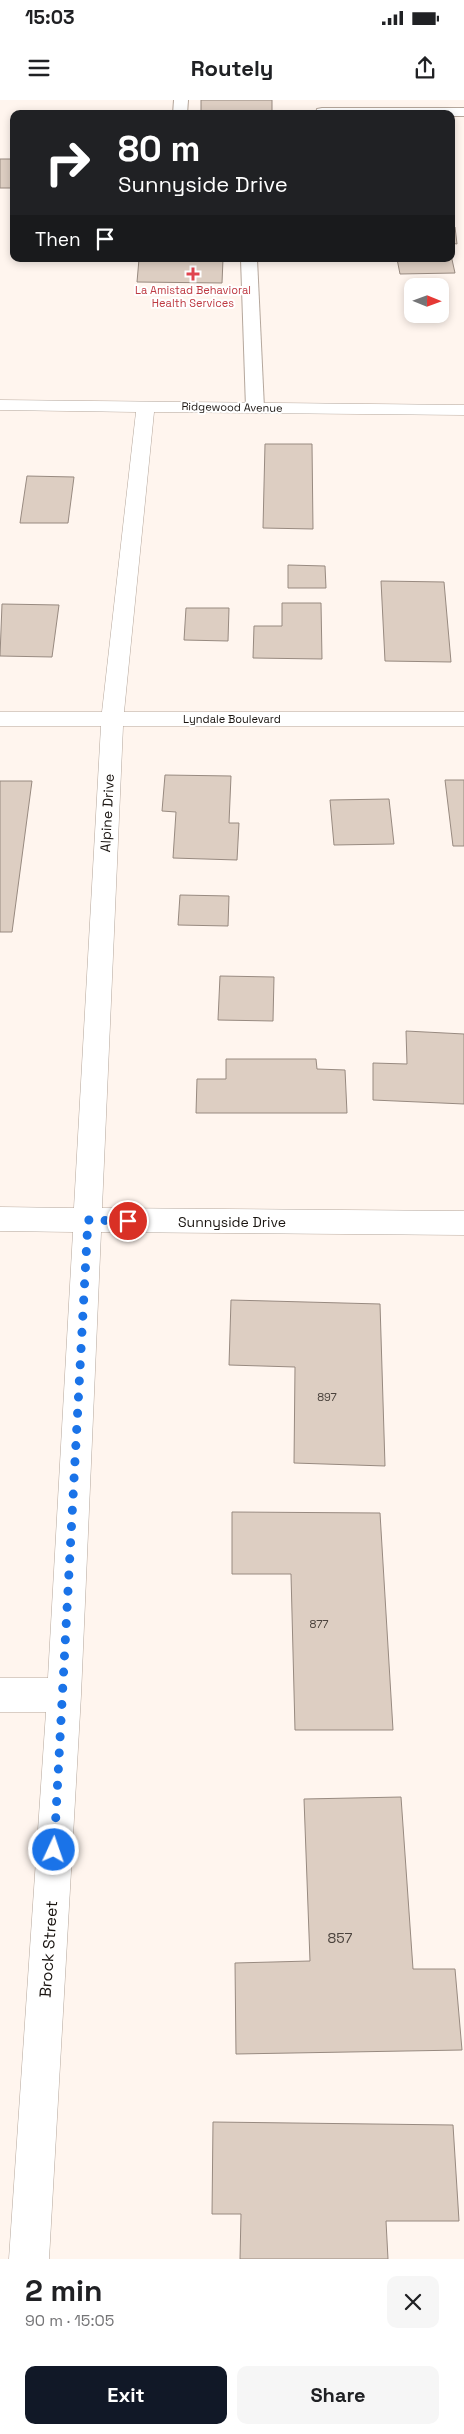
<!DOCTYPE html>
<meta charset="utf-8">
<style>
:root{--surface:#fff;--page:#f6f6f6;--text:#202124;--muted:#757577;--accent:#111827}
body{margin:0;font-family:"Space Grotesk",sans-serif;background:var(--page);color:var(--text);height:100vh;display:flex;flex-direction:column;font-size:19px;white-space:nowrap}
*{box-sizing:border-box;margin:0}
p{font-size:16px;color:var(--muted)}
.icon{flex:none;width:28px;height:28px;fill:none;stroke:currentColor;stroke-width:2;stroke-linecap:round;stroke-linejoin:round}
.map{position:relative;height:2159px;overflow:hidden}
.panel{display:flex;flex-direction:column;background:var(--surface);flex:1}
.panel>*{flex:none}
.banner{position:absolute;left:10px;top:10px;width:445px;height:152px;border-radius:10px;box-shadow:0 2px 8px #0003;background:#202124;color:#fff;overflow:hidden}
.needle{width:32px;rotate:91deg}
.controls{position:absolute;left:404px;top:178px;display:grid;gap:10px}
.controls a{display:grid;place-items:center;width:45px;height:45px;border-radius:10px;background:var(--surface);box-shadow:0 2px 8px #0003;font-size:25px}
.pin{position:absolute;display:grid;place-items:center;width:42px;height:42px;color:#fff;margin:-21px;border:2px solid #fff;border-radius:50%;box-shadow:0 1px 5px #0007}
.me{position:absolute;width:55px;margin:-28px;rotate:3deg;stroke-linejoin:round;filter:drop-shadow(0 0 4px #0008)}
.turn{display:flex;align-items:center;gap:18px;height:105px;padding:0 25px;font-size:22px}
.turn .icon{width:65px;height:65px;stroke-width:2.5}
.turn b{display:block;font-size:35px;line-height:42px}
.then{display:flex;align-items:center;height:48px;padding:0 25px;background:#0003;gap:10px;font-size:19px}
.round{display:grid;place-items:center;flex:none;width:52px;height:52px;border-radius:10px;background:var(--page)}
.headline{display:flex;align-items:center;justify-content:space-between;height:85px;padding:0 25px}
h1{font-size:30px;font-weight:800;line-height:38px}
.action{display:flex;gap:10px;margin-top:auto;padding:10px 25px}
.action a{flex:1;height:58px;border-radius:10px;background:var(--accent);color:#fff;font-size:20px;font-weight:800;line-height:58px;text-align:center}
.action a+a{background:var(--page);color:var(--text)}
.status{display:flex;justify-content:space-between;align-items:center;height:35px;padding:0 25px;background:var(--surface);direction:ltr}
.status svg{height:14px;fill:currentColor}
header{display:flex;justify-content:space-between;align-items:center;height:65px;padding:0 25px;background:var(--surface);font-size:22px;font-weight:800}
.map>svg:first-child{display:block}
.building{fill:#ddcec2;stroke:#988a80}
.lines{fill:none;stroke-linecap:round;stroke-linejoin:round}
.lane-casing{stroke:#b5a79c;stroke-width:2}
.street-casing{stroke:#b5a79c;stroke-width:1}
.lane{fill:#fff;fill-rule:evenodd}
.street{fill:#fff;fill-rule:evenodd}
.route{stroke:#1a73e8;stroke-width:9;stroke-dasharray:0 16.2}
.health-dot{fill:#e0444e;stroke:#fff;stroke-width:2}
.labels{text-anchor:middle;stroke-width:4;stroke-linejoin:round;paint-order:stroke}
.far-health-label{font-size:11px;fill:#be3a42;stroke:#fff}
.far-street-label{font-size:11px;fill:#191410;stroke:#fff}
.number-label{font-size:11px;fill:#4a423c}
.street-label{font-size:14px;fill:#191410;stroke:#fff}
.near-number-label{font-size:14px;fill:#4a423c}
.near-street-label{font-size:16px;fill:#191410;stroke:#fff}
</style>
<div class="status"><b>15:03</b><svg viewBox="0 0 49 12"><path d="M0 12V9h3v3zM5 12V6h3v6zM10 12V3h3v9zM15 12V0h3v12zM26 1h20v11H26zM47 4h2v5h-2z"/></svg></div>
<header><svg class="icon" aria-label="menu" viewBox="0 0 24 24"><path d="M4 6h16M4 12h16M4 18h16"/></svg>Routely<svg class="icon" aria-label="share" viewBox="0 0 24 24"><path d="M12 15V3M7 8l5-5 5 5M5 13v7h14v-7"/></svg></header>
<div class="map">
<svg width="464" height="2159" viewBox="0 0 464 2159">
<rect width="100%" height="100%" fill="#fff5ee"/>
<!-- building -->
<g class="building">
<rect x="201" y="0" width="71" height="14"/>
<rect x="0" y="59" width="14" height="29"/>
<polygon points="451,127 455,127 457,144 451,143"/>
<polygon points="451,155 455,173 400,174 397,159 451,159"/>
<polygon points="139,159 223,159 222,183 137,182"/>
<polygon points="265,344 312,344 313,429 263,428"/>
<polygon points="27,376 74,377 68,423 20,423"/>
<polygon points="288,465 325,466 326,488 288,488"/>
<polygon points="381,481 444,482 451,562 385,561"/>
<polygon points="282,503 321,503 322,559 253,558 254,526 282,526"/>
<polygon points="2,504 59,505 52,557 0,556"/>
<polygon points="186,508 229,508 228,541 184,540"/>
<polygon points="165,675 231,676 229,723 239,723 237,760 173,758 176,712 162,711"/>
<polygon points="445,680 464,680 464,746 453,746"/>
<polygon points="0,681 32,681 12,832 0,832"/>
<polygon points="389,699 394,744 334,745 330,700"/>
<polygon points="180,795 229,796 228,826 178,825"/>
<polygon points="220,876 274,877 273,921 218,920"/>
<polygon points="406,931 464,934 464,1004 373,1000 373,963 407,964"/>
<polygon points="226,959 316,959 317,969 345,970 347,1013 196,1013 197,979 226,979"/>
<polygon points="231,1200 380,1204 385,1366 294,1363 295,1267 229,1265"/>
<polygon points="232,1412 380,1413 393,1630 295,1630 291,1474 232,1474"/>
<polygon points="401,1697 413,1869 455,1869 462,1950 236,1954 235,1863 310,1861 304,1699"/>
<polygon points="213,2022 453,2025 459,2121 386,2121 388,2159 240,2159 241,2114 212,2114"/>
</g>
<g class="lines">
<defs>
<g id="lane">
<polygon points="174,0 188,0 187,14 173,14"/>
<polygon points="322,8 464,8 464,16 451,16 451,14 316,14 317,9"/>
<polygon points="241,159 257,159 264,308 261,312 249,312 246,308"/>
</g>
<polygon id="street" points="0,300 464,305 464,315 154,312 124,612 464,612 464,626 123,626 102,1108 464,1111 464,1135 101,1132 81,1595 49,2159 9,2159 46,1612 0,1612 0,1578 48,1578 73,1132 0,1131 0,1107 74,1108 101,626 0,626 0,612 102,612 136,312 0,310"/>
</defs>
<!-- lane casing -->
<use href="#lane" class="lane-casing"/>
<!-- street casing -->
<use href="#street" class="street-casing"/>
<!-- lane -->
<use href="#lane" class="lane"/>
<!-- street -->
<use href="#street" class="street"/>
</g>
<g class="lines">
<!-- route -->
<polyline class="route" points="54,1750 88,1120 128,1121"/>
</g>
<!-- markers -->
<path class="health-dot" d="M190.5 166.5h5v5h5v5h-5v5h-5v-5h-5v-5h5z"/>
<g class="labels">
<!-- far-health labels -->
<g class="far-health-label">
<text x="193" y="194">La Amistad Behavioral<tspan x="193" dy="13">Health Services</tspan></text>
</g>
<!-- far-street labels -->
<g class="far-street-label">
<text transform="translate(232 307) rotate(1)" y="4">Ridgewood Avenue</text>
<text x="232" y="623">Lyndale Boulevard</text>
</g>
<!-- number labels -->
<g class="number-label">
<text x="327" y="1301">897</text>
<text x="319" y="1528">877</text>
</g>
<!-- street labels -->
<g class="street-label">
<text transform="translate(107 713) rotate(-87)" y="5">Alpine Drive</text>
<text x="232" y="1127">Sunnyside Drive</text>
</g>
<!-- near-number labels -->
<g class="near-number-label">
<text x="340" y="1843">857</text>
</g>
<!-- near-street labels -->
<g class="near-street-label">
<text transform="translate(48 1849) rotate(-86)" y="6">Brock Street</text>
</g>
</g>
</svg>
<div class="controls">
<a><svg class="needle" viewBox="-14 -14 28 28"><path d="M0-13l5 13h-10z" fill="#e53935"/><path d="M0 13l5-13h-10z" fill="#757577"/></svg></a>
</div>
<div class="pin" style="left:128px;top:1121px;background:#d93025"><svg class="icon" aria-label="arrive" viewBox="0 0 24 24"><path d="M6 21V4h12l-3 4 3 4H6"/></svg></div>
<svg class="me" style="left:54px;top:1750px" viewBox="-20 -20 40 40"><circle r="17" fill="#1a73e8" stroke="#fff" stroke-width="3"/><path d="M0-11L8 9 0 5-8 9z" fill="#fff"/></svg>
<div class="banner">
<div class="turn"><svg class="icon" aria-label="right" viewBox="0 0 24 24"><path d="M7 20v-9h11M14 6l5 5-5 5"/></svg><div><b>80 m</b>Sunnyside Drive</div></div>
<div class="then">Then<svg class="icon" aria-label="arrive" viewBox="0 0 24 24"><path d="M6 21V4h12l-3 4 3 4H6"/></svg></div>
</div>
</div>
<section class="panel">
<div class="headline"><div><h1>2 min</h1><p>90 m · 15:05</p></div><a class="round"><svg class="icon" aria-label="close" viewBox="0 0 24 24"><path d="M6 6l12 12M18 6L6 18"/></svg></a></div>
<div class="action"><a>Exit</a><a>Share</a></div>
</section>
